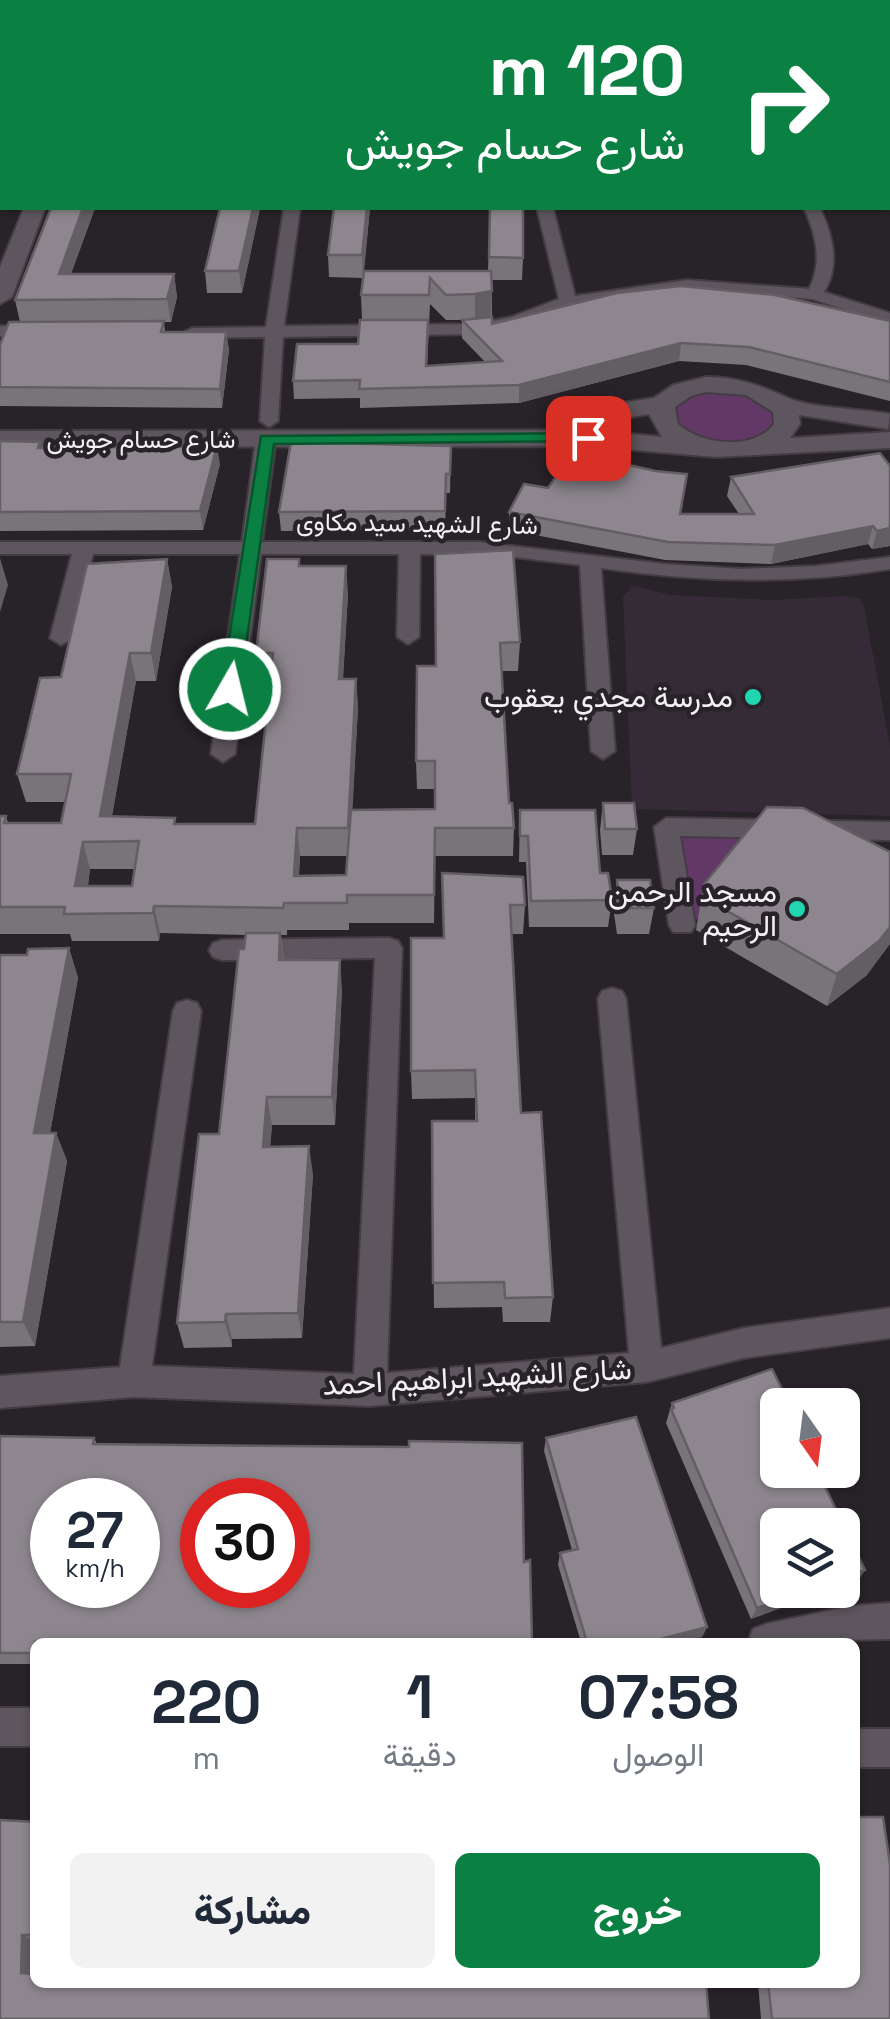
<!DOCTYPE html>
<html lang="ar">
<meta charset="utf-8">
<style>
:root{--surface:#fff;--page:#f2f2f3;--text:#1f2937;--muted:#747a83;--accent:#0b8043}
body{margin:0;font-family:"Space Grotesk",Vazirmatn,sans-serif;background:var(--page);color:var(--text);direction:rtl;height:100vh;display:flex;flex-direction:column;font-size:38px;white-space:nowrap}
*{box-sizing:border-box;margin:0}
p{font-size:32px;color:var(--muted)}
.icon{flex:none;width:55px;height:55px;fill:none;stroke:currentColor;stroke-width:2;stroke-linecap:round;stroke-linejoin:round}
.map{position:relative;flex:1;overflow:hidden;direction:ltr}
.details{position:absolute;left:30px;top:1638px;width:830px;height:350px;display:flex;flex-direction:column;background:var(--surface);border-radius:15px;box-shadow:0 2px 8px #0004;direction:rtl}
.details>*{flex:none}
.guide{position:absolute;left:0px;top:0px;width:890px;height:210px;box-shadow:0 2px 8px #0004;direction:rtl;background:#0b8043;color:#fff;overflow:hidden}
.needle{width:65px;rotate:166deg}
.fabs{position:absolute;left:760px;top:1388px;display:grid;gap:20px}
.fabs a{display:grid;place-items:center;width:100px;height:100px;border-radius:15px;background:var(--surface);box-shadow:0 2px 8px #0004;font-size:50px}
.speed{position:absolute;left:30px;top:1478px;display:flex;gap:20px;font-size:50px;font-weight:700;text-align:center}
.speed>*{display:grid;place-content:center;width:130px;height:130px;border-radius:50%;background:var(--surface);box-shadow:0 2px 8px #0004;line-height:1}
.speed small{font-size:25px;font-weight:400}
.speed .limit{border:15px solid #d22;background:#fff;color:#111}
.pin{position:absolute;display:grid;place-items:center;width:85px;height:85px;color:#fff;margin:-42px;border-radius:20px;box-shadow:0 5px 15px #0006}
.me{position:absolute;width:110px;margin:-55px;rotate:8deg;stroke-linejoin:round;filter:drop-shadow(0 0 8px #0008)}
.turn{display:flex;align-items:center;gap:35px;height:210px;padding:0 40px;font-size:45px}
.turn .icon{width:130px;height:130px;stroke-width:2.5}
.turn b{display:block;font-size:70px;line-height:85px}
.eta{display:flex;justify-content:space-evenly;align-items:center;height:170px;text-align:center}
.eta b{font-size:60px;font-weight:800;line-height:70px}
.button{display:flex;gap:20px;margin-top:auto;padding:20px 40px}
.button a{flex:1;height:115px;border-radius:15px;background:var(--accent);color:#fff;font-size:40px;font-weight:800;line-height:115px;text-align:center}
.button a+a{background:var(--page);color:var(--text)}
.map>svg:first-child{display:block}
.built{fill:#352b36}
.green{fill:#623866}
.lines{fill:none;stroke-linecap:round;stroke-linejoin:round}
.street-casing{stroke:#433d43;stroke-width:4}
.secondary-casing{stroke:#433d43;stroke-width:4}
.street{fill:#5e565e;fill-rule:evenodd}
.secondary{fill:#5e565e;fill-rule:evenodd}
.wall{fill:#79737a;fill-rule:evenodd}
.shaded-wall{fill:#635e63}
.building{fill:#8d868e;stroke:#635e63;stroke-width:2.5;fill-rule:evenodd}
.route{fill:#0b8043;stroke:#07532c;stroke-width:2.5}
.poi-dot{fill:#20d5b0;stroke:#282229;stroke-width:4}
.labels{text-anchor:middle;stroke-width:9;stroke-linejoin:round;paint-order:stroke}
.far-street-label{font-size:25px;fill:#f3eff3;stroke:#282229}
.poi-label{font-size:30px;fill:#f3eff3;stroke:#282229;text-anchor:end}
.street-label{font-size:30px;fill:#f3eff3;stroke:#282229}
</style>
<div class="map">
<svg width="890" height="2019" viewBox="0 0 890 2019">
<rect width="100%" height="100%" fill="#282229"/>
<!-- built -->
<polygon class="built" points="633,586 672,595 772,600 844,596 860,599 864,606 890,746 890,816 632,809 623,596"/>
<!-- green -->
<g class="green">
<polygon points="729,383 788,417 759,448 681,440 662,404"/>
<polygon points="666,827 769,829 691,927"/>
</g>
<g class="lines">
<defs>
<g id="street">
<rect x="888" y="12" width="2" height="8"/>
<polygon points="890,147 890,157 888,156 888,148"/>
<path d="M284 208H300L284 326 475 324 511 317 559 299 537 208H553L575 296 687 280 809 289C823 262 816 234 804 208H820C832 234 841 265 824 292L890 313V324L812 299 687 290 571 307 521 325 475 334 283 337 278 421 269 427 260 421 265 337 192 338 183 333 192 328 266 327Z"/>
<polygon points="0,326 44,327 53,332 44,337 0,336"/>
<path d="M266 433 276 439 262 542H479L665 564 742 569 816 566 890 557V569C792 585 699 582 601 568L615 751 603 759 591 751 580 565 506 556 420 554 419 637 408 644 397 637 399 554H261L235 754 223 762 211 754 240 554H93L72 638 61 645 50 638 72 554H0V542H242L256 439Z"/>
<polygon points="666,818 890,822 890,840 680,836 695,925 691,932 673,932 669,925 654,827"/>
<polygon points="389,938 398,941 402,948 387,1373 629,1353 598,999 602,991 612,988 622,991 626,999 661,1348 744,1328 890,1308 890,1338 744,1358 647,1382 370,1406 134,1397 0,1408 0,1376 120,1367 173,1011 177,1003 187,1000 197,1003 201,1011 152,1366 354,1374 375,958 222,960 213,957 209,950 213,943 222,940"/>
<polygon points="890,1603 890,1639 748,1642 753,1629 766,1624 850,1606"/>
<rect x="0" y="1708" width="35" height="38"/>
<rect x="855" y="1729" width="35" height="38"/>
</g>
<g id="secondary">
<polygon points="24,208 45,208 12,297 0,304 0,267"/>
<path d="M706 377C738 377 759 385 788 398 809 408 865 409 890 414L888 429 799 415 800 424 790 438 890 432V448L716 457 588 446 0 447V431L588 430 662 437 649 414 571 427 558 419 571 411 654 398 673 385ZM706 392 746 395 773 412 774 424C754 451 701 445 678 424L675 407 691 396Z"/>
</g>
</defs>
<!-- street casing -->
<use href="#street" class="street-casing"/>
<!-- secondary casing -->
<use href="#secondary" class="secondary-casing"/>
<!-- street -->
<use href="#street" class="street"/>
<!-- secondary -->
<use href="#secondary" class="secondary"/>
</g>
<!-- wall -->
<g class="wall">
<polygon points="309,0 397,0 397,2 310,2"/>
<rect x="888" y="84" width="2" height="55"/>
<polygon points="95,208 71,274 174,274 177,297 171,322 164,322 165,332 226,332 229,350 222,408 0,406 0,345 20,322 15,300"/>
<polygon points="220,208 260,208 242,293 207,293 205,271"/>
<path d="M334 208H370L364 271H488L490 208 523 258 522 280H492V324L890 321V401L746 365 679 361 519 403 360 408V398L294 399 293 381 358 344 362 320 361 295 363 278 329 277 328 255ZM430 304 446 320H462V338L485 362 427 366Z"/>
<polygon points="0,441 42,448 220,464 203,530 0,531"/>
<polygon points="451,446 450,493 446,493 445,530 281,531 279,512"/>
<polygon points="880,453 890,546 872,549 868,544 771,564 665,560 509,530 509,512 739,514 727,496 731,477"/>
<path d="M435 554 520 642 518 671H501L509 803 514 828 513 856H435L434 923H349V930H287V935H281L284 960 342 990 335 1125H272L270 1147 313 1174 302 1338 232 1339V1347L184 1348 177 1323 219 1134 246 935 160 933 159 941H72L70 934H0V816H6L8 823H61L66 802H26L17 774 61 677 167 559 172 587 156 681H136L112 816 177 824H255L270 681H260L256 653 300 566 348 594 343 679H356L358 708 352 810 435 809V789H417L416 761 436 666ZM300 856H348L346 875H299ZM90 869H134L132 886H88Z"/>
<polygon points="603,803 637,829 633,855 602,855 600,830"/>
<polygon points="520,810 600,873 612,900 608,927 529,927 526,862 519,862"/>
<polygon points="442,873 525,905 523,934 511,934 521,1113 553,1297 550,1322 503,1322 502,1307 434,1308 432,1121 475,1121 475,1098 412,1099 411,1071 444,938"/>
<polygon points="617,880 654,908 649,934 617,934 613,907"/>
<polygon points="704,884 867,975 827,1006 696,930"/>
<polygon points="69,948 78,978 50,1133 56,1133 67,1161 35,1346 0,1347 0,955 27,955"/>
<polygon points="672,1403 778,1405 865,1570 857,1582 778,1590 751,1619 666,1423"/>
<polygon points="0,1436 94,1438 97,1444 182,1445 409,1447 522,1443 35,1642 35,1664 0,1664"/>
<polygon points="546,1438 707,1627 702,1637 683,1642 581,1642 558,1565 560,1553 572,1550 544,1451"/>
<polygon points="35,1822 35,1982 0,2019"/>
<polygon points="758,1982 855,1982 890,2019 761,2019"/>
</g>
<!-- shaded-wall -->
<g class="shaded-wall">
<polygon points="83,208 95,208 63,296 59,274"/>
<polygon points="253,208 260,208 242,293 239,271"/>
<polygon points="367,208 370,208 363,278 362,255"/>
<polygon points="174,274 177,297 171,322 167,299"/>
<polygon points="492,291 491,317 475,320 475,294"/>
<polygon points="226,332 229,350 222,408 220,389"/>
<polygon points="681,343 679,361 519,403 519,385"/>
<polygon points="217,446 220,464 203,530 200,511"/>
<polygon points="873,526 868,544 771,564 775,545"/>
<polygon points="890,528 890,546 872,549 877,531"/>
<polygon points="0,558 8,585 0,612"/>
<polygon points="167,559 172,587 156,681 151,653"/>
<polygon points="346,566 348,594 341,708 339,679"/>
<polygon points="130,653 136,681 107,843 100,816"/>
<polygon points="356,679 358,708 350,856 348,828"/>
<polygon points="297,828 300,856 297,903 294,876"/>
<polygon points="83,842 90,869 83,914 75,886"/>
<polygon points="154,906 160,933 159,941 153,913"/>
<polygon points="890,927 890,944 867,975 827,1006 837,974"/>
<polygon points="280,933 284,963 279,960"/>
<polygon points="69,948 78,978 45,1161 34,1133"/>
<polygon points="340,960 342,990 335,1125 332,1097"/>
<polygon points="267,1097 272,1125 268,1174 263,1147"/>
<polygon points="56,1133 67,1161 35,1346 23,1322"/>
<polygon points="309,1146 313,1174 302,1338 298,1313"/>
<polygon points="226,1314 232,1339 232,1347 225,1322"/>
<polygon points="865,1570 857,1582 842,1587 842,1578"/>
<polygon points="808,1590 833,1590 751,1619 757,1608"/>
<polygon points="707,1627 702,1637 683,1642 649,1642"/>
<polygon points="22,1935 35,1942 34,1979 21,1973"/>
</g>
<!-- building -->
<g class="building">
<polygon points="117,0 233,0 233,2 116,2"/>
<rect x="357" y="0" width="39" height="2"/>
<rect x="888" y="84" width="2" height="34"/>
<polygon points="51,208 83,208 59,274 174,274 167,299 15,300"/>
<polygon points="220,208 253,208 239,271 205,271"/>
<polygon points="334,208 367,208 362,255 328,255"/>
<polygon points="490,208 523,208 523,258 489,257"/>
<polygon points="364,271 491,271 492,291 475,294 446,295 430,278 429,295 361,295"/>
<polygon points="681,286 775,295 890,321 890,382 749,347 681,343 519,385 359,389 360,380 293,381 297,344 358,344 360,320 428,320 426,366 502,361 462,320 492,317 492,324 617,293"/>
<polygon points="164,321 161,332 226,332 220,389 0,387 0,345 9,322"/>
<polygon points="0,441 40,442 38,448 217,446 200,511 0,512"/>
<polygon points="291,442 451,446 450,474 446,474 445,511 279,512"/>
<polygon points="573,452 655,471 687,474 680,514 754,514 731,477 880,453 890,466 890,528 877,531 873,526 775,545 668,542 509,512 524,484 548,488"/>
<path d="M513 550 520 642 500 643 509 803H512L514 828H435L434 895H347V903H284L283 908 154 906 153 913 64 914 65 907H0V816H6L4 823H61L71 774H17L40 678 61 677 87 564 167 559 151 653H130L100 816 175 818 174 824H255L273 653H256L267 559H299V566H346L339 679H356L348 828H297L294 876 346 875 351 810 435 809V761H416L417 666H436L435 554ZM139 841 132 886H75L83 842Z"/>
<polygon points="603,803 634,803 637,829 605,829"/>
<polygon points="767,807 803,808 890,852 890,927 879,941 837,974 703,897 704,884"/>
<polygon points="520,810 595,810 600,873 608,873 612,900 531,901 528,836 520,836"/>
<polygon points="442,873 523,877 525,905 510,905 521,1113 541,1112 553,1297 505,1298 504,1282 433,1283 432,1121 477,1121 475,1070 411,1071 411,938 444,938"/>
<polygon points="617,880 650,880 654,908 620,908"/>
<polygon points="246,933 280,933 279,960 340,960 332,1097 267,1097 263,1147 309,1146 298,1313 226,1314 225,1322 177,1323 199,1134 219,1134 239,949 244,949"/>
<polygon points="69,948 34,1133 56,1133 23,1322 0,1322 0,955 27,955 28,949"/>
<polygon points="772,1369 790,1405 778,1405 778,1470 817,1470 865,1570 842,1578 842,1525 778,1525 778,1590 808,1590 757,1608 671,1409 674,1408 672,1403"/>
<polygon points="636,1417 707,1627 649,1642 587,1642 560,1553 578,1549 546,1438"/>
<path d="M0 1436 94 1438 93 1444 182 1445 409 1447V1441L522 1443 524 1562 530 1560 532 1642H35V1653H0ZM52 1500H138V1585H52ZM202 1500H288V1585H202Z"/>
<polygon points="855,1817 883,1817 890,1864 890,2019 772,2019 768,1982 855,1982"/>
<polygon points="0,1820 35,1822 35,1935 22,1935 21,1973 35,1974 35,1982 706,1982 709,2019 0,2019"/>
</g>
<!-- route -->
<polygon class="route" points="588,433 596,438 594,441 274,444 240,689 237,693 224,693 221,689 261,436"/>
<!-- markers -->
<g class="poi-dot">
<circle cx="753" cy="697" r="10"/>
<circle cx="797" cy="909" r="10"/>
</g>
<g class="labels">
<!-- far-street labels -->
<g class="far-street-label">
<text x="141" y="448">شارع حسام جويش</text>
<text transform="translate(417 523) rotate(1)" y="9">شارع الشهيد سيد مكاوى</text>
</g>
<!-- poi labels -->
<g class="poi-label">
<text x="733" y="707">مدرسة مجدي يعقوب</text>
<text x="777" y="902">مسجد الرحمن<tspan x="777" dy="34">الرحيم</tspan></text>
</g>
<!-- street labels -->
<g class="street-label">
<text transform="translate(477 1377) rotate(-3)" y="10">شارع الشهيد ابراهيم احمد</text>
</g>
</g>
</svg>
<div class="fabs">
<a><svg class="needle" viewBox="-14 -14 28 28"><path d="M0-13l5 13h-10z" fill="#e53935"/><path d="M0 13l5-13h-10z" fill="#747a83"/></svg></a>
<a><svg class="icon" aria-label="layers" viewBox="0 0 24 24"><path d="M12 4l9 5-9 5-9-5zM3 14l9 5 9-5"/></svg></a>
</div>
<div class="speed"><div>27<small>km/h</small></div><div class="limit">30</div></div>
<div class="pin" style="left:588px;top:438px;background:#d93025"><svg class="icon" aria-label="arrive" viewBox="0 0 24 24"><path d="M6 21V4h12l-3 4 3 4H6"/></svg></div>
<svg class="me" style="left:230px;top:689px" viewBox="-20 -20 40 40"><circle r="17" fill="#0b8043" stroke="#fff" stroke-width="3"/><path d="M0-11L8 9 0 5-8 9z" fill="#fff"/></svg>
<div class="guide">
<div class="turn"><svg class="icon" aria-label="right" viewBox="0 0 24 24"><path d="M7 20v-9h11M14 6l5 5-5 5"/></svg><div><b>120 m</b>شارع حسام جويش</div></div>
</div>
<section class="details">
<div class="eta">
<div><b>07:58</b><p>الوصول</p></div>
<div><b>1</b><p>دقيقة</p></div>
<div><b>220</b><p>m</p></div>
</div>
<div class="button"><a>خروج</a><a>مشاركة</a></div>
</section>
</div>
